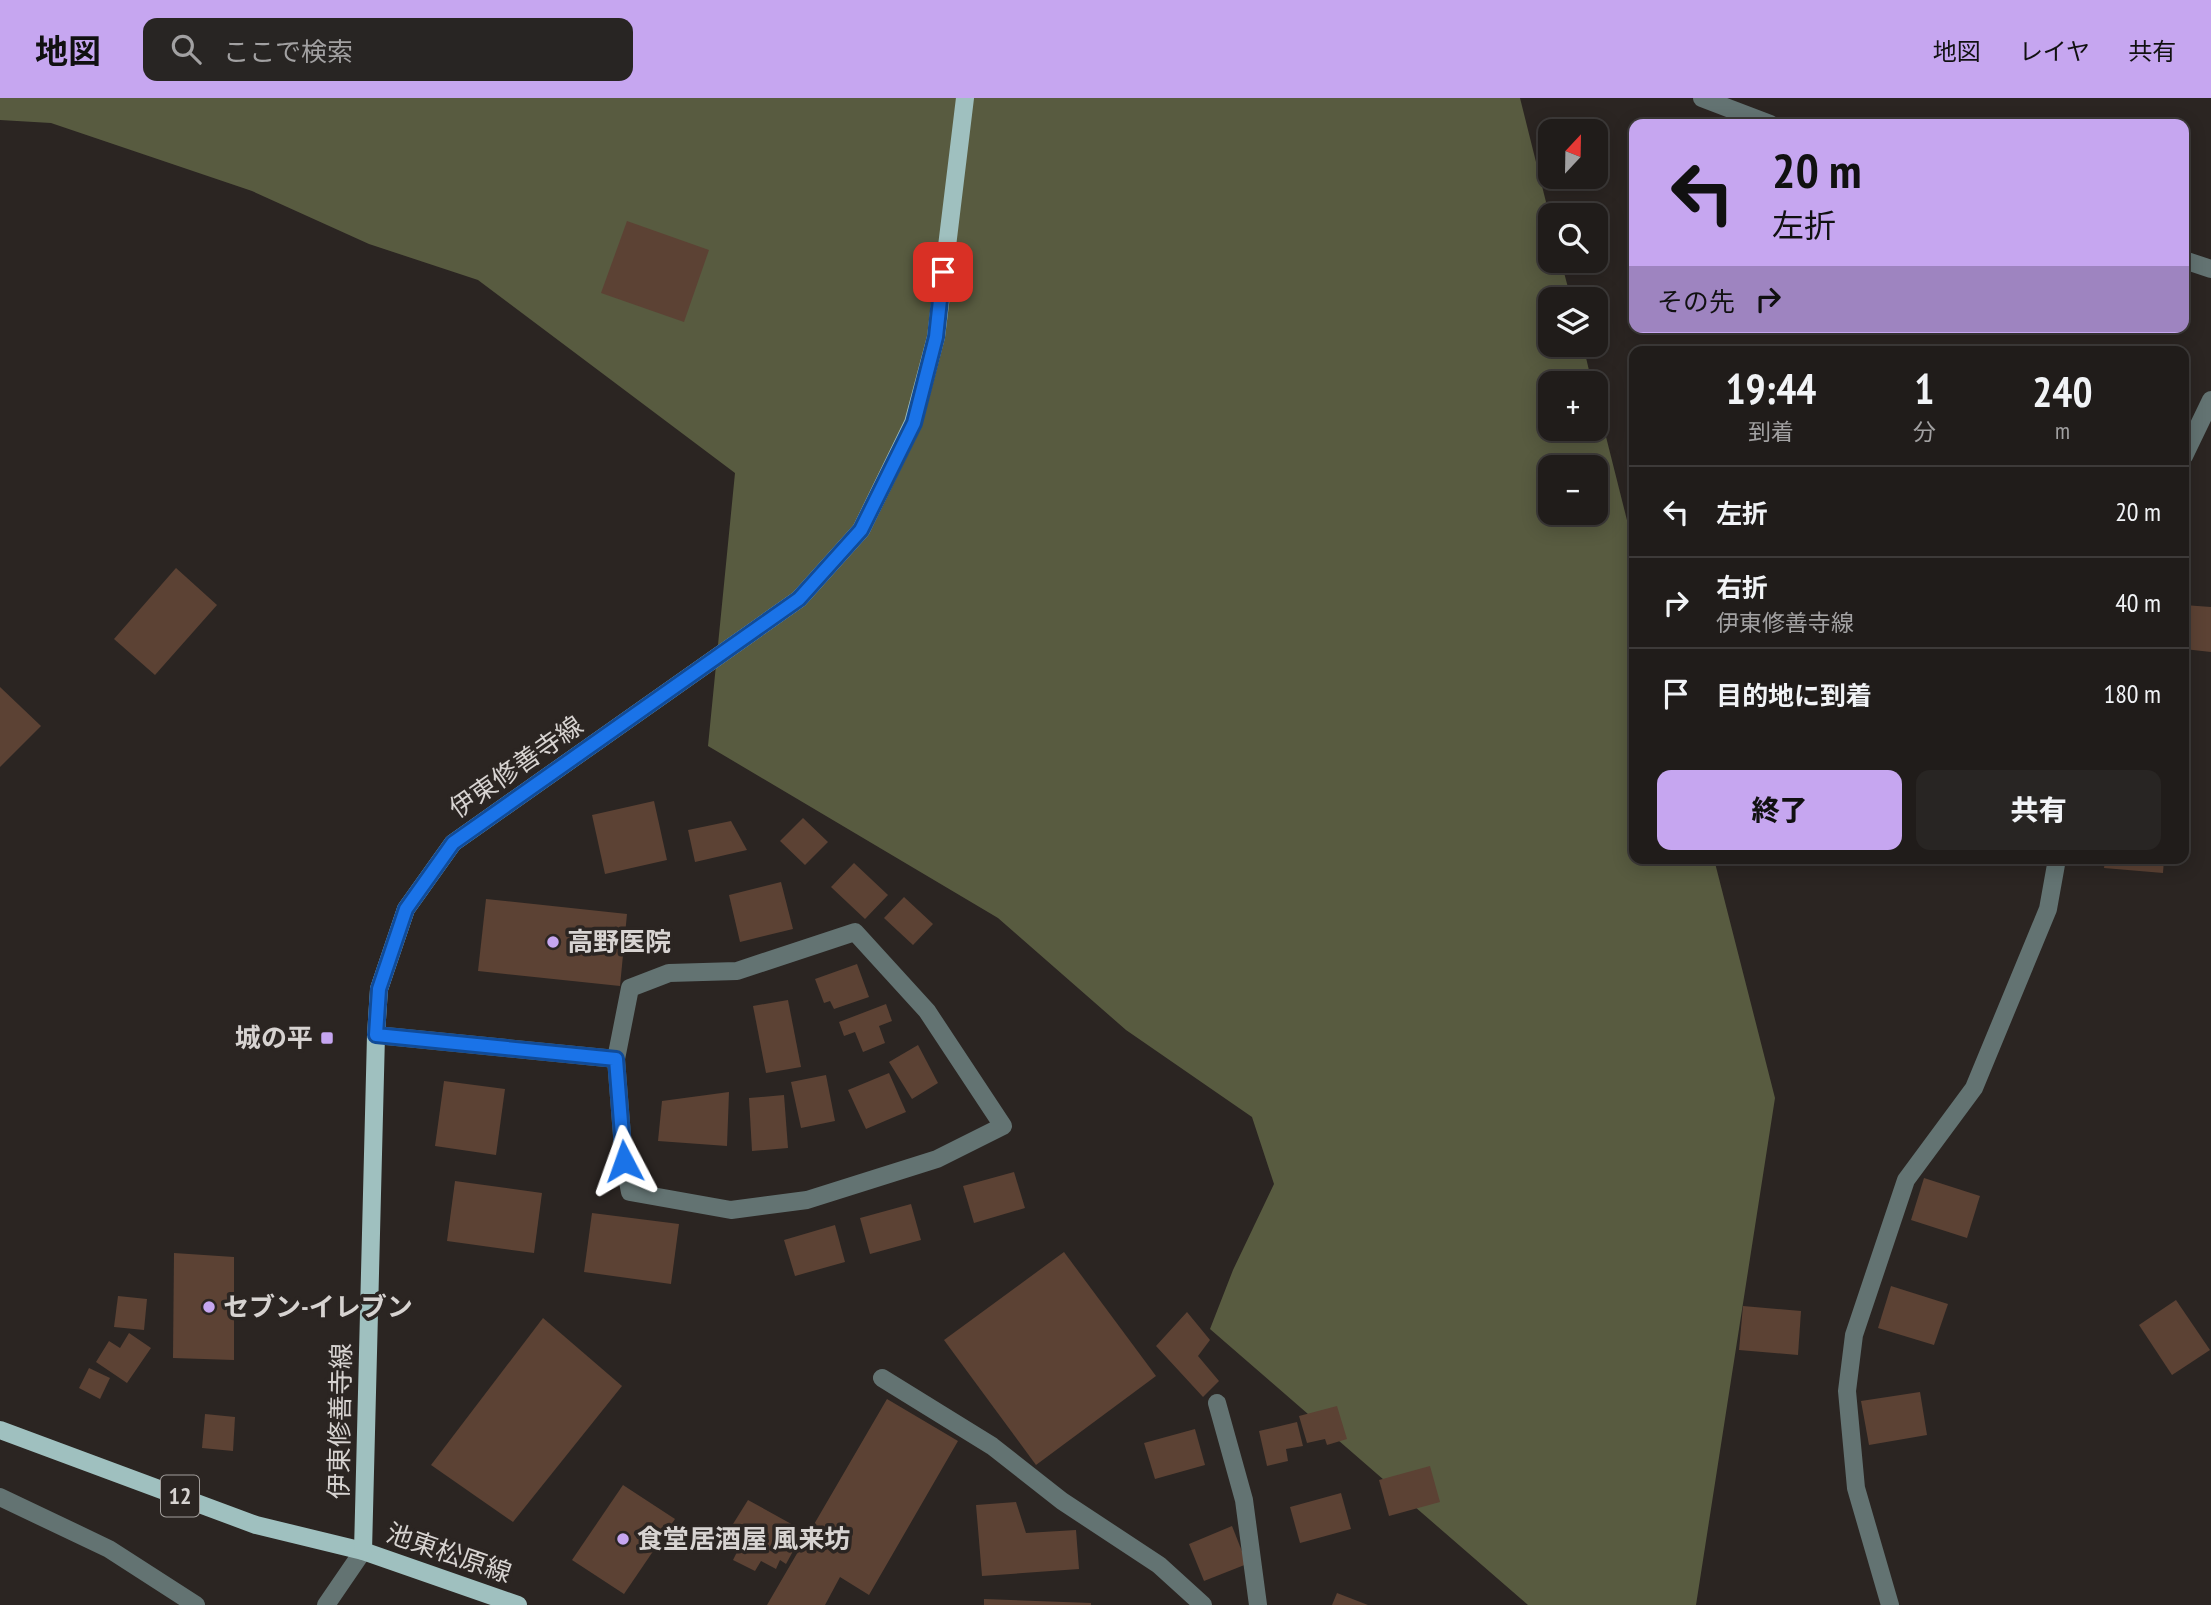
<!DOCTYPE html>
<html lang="ja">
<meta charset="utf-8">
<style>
:root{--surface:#201c1a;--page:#282523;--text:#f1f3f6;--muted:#a2a1a2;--line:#3d3a39;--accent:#c6a6f0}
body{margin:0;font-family:"PT Sans Narrow","Noto Sans JP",sans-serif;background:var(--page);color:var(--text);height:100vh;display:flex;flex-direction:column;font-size:26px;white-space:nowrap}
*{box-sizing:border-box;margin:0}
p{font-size:23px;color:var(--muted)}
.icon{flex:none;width:38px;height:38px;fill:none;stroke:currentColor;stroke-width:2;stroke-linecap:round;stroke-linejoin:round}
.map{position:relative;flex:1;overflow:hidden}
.panel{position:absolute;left:1629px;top:248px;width:560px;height:518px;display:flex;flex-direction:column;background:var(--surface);border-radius:14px;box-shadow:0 4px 18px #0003,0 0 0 2px var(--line)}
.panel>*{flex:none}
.banner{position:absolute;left:1629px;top:21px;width:560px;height:214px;border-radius:14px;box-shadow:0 4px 18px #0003,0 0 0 2px var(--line);background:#c6a6f0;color:#111;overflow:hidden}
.needle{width:46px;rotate:22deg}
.tools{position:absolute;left:1538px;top:21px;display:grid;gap:14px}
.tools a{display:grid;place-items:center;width:70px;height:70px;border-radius:14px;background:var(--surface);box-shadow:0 4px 18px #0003,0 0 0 2px var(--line);font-size:35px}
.pin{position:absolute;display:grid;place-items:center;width:60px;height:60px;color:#fff;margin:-30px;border-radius:14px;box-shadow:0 4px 10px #0006}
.me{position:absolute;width:77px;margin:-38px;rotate:356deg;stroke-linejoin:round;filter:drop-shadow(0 0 5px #0008)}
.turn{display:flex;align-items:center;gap:24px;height:147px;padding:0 28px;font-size:32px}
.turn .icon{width:91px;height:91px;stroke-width:2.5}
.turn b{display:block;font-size:49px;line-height:60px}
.then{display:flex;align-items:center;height:66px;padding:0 28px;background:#0003;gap:14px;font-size:26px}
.eta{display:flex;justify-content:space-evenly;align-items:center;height:119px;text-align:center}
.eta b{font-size:42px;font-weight:800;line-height:49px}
.action{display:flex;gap:14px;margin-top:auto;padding:14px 28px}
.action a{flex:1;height:80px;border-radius:14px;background:var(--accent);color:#111;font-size:28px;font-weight:800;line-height:80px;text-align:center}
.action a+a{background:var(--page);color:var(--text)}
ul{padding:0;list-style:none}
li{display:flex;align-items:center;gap:21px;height:91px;padding:0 28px;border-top:2px solid var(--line)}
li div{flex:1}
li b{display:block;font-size:26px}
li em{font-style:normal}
header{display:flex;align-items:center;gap:42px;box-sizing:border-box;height:98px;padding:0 35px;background:var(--accent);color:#111}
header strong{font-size:33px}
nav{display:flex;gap:38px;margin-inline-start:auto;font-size:24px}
.search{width:490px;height:63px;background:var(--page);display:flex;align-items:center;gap:18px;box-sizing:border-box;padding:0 24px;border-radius:14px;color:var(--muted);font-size:26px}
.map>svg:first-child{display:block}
.forest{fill:#585b40;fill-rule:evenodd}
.building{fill:#5c4234}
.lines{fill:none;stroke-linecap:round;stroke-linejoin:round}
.minor{stroke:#637372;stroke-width:18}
.major{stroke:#9fc0bf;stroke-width:18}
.route-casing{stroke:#114b97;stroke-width:18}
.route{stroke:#1a73e8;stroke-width:12}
.poi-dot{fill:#c6a6f0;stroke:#2b2522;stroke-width:2.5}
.labels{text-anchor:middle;stroke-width:7;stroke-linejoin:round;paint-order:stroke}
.shield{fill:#2b2522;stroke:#a39f9c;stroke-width:2}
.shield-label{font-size:24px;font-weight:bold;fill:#d7d3d1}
.street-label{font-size:26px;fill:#d7d3d1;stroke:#2b2522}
.poi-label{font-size:26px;font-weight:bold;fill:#d7d3d1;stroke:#2b2522;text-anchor:start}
</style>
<header>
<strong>地図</strong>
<div class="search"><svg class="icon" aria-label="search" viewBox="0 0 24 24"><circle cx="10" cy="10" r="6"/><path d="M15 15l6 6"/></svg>ここで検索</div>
<nav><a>地図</a><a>レイヤ</a><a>共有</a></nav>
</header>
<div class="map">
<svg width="2211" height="1507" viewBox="0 0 2211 1507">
<rect width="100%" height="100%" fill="#2b2522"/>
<!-- forest -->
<path class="forest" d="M0 0H1520L1550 120V163H1561L1571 201H1550V247H1583L1592 285H1550V331H1596V299L1634 450V761H1714L1775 1000 1696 1507H1528L1210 1231 1233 1172 1274 1086 1252 1019 1126 932 998 820 708 648 735 375 478 182 369 146 252 93 51 25 0 22ZM1550 369H1596V415H1550Z"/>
<!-- building -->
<g class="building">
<polygon points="627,123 709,152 684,224 601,195"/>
<polygon points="176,470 217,507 155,577 114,541"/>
<polygon points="2184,507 2211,509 2211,554 2184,551"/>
<polygon points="0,589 41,628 0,669"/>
<polygon points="654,703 667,762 605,776 592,717"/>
<polygon points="803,720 828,744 805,767 780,743"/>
<polygon points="731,723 747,752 695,764 688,732"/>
<polygon points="2105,761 2164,761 2163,775 2104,770"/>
<polygon points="854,765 888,797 865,821 831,789"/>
<polygon points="781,784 793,831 740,844 729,797"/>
<polygon points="904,799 933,826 913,847 884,820"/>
<polygon points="486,801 627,816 620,888 478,873"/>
<polygon points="857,866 869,899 834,911 830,903 824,905 815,881"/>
<polygon points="788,902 801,969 766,975 753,908"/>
<polygon points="886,906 892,923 879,928 885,945 863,954 855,934 844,938 839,924"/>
<polygon points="918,947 938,985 912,1001 889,964"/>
<polygon points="889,975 906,1014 866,1031 848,992"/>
<polygon points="826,977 835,1023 801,1030 791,984"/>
<polygon points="444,983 505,991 496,1057 435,1048"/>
<polygon points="729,994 727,1048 658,1043 662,1003"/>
<polygon points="784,997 788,1050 752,1053 749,1000"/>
<polygon points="1014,1074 1025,1110 974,1125 963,1088"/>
<polygon points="1924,1080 1980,1098 1967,1140 1911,1122"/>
<polygon points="455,1083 542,1095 534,1155 447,1143"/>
<polygon points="911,1106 921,1142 870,1156 860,1120"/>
<polygon points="592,1115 679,1126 671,1186 584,1174"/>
<polygon points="835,1127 845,1164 795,1178 784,1142"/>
<polygon points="1064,1154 1156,1278 1036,1367 944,1242"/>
<polygon points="174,1155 234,1159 234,1262 173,1260"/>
<polygon points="1891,1188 1948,1206 1934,1247 1878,1230"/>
<polygon points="118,1198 147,1201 144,1232 114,1229"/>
<polygon points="2176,1202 2210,1252 2172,1277 2139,1227"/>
<polygon points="1743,1208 1801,1213 1798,1257 1739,1252"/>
<polygon points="1187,1214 1210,1242 1198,1258 1219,1283 1203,1299 1156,1248"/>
<polygon points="543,1220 622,1288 513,1424 431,1367"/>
<polygon points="129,1235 151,1250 127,1285 96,1264 109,1243 120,1250"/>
<polygon points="89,1270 110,1280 100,1301 79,1290"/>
<polygon points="1920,1294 1927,1337 1869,1347 1861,1303"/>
<polygon points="887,1301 958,1343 869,1497 840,1479 825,1507 767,1507"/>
<polygon points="1337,1308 1347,1341 1327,1347 1325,1341 1307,1345 1299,1318"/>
<polygon points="205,1316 235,1319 233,1353 202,1350"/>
<polygon points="1297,1324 1303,1348 1286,1351 1288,1363 1267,1368 1259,1333"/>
<polygon points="1195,1331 1205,1367 1155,1381 1144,1345"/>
<polygon points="1430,1368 1440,1404 1389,1418 1379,1382"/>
<polygon points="623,1387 675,1421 624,1496 572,1462"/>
<polygon points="1341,1395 1351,1431 1300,1445 1290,1409"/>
<polygon points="748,1402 804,1433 786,1466 780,1462 776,1471 761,1463 755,1473 733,1462 743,1442 728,1434"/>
<polygon points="1016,1404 1026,1435 1076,1432 1079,1471 982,1478 976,1407"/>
<polygon points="1232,1428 1247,1466 1204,1483 1189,1446"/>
<polygon points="1337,1495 1368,1507 1332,1507"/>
<polygon points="984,1501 1091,1505 1091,1507 984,1507"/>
</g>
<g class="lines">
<!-- minor -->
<g class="minor">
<polyline points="1702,0 1770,26"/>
<polyline points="2184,162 2211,171"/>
<polyline points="2184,358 2211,302"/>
<polyline points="376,937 616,961 630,890 669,875 737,873 855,834 927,913 1003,1028 937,1061 807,1102 731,1112 630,1094 624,1063 616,961"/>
<polyline points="882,1280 992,1348 1062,1403 1159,1467 1203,1507"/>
<polyline points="1217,1305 1244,1402 1258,1507"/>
<polyline points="0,1399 109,1451 196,1507"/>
<polyline points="326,1507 363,1453"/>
<polyline points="1890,1507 1856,1390 1847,1293 1854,1237 1906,1082 1974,990 2048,811 2057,761"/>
</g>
<!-- major -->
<g class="major">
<polyline points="0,1332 256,1427 363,1453 518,1507"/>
<polyline points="363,1453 376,937 379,891 406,811 453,745 799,501 861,432 913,325 936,239 965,0"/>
</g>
</g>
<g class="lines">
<defs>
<polyline id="route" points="624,1063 616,961 376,937 379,891 406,811 453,745 799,501 861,432 914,325 936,239 943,174"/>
</defs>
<!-- route casing -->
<use href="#route" class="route-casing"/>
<!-- route -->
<use href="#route" class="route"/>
</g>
<!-- markers -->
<g class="poi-dot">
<circle cx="553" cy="844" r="7"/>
<rect x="320" y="933" width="14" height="14" rx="3.5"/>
<circle cx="209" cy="1209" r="7"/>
<circle cx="623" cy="1441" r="7"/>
</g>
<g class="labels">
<!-- shield labels -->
<rect class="shield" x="161" y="1377.5" width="38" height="41" rx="5"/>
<g class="shield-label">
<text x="180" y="1406">12</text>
</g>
<!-- street labels -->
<g class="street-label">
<text transform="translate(516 669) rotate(-35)" y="9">伊東修善寺線</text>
<text transform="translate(340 1323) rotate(-89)" y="9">伊東修善寺線</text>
<text transform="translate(449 1455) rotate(19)" y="9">池東松原線</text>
</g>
<!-- poi labels -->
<g class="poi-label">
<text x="567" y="853">高野医院</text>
<text x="313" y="949" text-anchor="end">城の平</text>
<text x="223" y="1218">セブン-イレブン</text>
<text x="637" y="1450">食堂居酒屋 風来坊</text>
</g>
</g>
</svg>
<div class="tools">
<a><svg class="needle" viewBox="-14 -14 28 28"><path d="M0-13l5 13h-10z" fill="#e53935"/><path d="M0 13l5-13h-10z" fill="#a2a1a2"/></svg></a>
<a><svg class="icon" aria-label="search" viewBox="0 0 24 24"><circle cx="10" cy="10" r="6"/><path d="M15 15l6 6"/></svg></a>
<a><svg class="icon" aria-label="layers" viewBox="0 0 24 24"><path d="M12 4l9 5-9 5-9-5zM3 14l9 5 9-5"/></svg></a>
<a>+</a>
<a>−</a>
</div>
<div class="pin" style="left:943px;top:174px;background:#d93025"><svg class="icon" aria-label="arrive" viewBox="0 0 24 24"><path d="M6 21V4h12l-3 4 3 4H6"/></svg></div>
<svg class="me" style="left:624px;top:1063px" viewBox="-20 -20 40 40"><path d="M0-17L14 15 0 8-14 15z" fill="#1a73e8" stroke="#fff" stroke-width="4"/></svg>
<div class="banner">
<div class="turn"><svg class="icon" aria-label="left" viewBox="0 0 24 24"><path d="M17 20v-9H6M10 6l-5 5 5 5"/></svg><div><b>20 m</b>左折</div></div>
<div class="then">その先<svg class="icon" aria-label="right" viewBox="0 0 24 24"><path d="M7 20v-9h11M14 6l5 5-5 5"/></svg></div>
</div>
<section class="panel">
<div class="eta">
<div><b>19:44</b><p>到着</p></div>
<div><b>1</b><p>分</p></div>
<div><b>240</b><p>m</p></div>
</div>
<ul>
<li><svg class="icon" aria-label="left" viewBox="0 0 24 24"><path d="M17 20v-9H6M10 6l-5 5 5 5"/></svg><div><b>左折</b></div><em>20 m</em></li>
<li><svg class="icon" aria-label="right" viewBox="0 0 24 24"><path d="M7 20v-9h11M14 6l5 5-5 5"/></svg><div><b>右折</b><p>伊東修善寺線</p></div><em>40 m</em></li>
<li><svg class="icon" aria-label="arrive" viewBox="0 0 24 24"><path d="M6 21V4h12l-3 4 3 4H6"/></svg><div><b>目的地に到着</b></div><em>180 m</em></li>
</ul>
<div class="action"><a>終了</a><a>共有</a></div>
</section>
</div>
